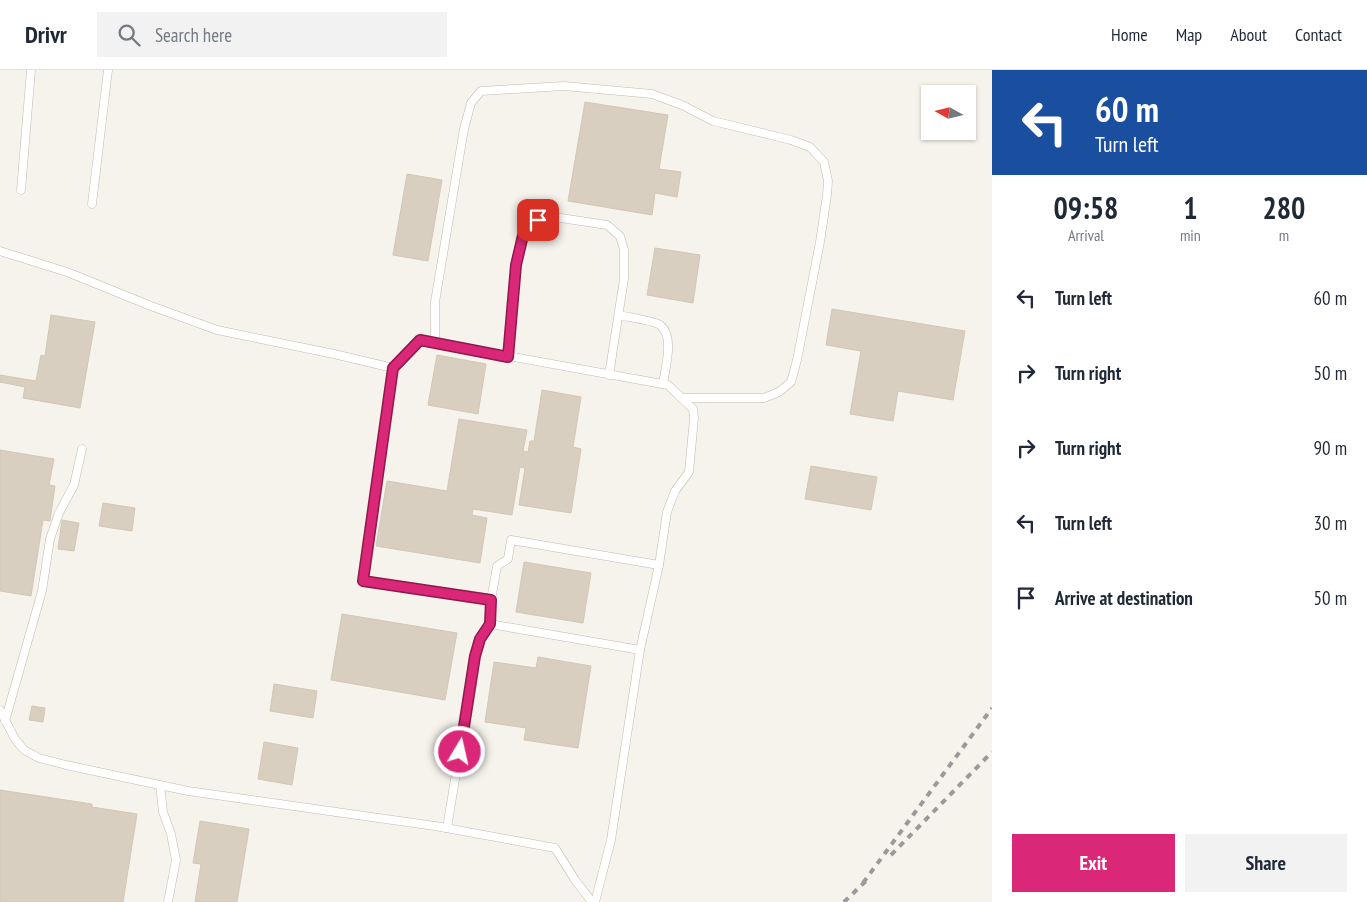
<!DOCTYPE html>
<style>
:root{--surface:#fff;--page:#f2f2f3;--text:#1f2937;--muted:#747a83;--line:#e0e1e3;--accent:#db2777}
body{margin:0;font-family:"PT Sans Narrow",sans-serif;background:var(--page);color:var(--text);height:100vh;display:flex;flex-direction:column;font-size:19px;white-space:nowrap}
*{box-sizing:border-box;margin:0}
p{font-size:16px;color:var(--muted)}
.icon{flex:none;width:28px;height:28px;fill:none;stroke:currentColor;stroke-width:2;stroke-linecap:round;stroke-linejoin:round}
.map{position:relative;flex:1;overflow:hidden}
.panel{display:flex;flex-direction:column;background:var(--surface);width:375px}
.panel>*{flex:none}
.hud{background:#1a4fa0;color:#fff;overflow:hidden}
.needle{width:32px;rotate:278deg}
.controls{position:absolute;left:921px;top:15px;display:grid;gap:10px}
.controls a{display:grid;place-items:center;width:55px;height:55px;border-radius:0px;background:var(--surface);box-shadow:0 1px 4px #0004;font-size:25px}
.pin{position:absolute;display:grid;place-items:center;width:42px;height:42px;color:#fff;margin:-21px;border-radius:10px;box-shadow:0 2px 8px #0006}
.me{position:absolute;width:55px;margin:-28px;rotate:9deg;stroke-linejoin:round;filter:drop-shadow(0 0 4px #0008)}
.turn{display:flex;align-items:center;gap:18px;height:105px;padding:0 20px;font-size:22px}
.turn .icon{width:65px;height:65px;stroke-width:2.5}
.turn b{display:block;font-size:35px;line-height:42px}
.eta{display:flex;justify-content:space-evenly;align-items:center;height:85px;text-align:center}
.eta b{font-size:30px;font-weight:700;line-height:35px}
.action{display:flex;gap:10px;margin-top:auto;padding:10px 20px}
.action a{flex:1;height:58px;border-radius:0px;background:var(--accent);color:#fff;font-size:20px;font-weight:700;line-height:58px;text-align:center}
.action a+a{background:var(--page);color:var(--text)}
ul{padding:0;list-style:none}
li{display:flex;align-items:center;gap:15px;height:75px;padding:0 20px}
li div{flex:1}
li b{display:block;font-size:19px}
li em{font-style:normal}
header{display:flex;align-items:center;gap:30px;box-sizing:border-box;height:70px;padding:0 25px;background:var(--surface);border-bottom:1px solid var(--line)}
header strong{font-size:24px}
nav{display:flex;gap:28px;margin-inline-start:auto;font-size:18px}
.search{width:350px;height:45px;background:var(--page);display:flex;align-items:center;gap:12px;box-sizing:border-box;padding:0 18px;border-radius:0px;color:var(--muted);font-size:19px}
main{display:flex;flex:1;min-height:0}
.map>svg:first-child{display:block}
.building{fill:#d8cfc1;stroke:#d3c7b4}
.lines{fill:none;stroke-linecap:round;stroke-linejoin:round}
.service-casing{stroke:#c2bbae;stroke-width:9}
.service{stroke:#fff;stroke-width:8}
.rail{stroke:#9a9a9a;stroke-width:4;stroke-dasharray:6 6;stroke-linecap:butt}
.route-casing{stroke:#8e194d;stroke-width:12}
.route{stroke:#db2777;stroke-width:9}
</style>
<header>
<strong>Drivr</strong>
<div class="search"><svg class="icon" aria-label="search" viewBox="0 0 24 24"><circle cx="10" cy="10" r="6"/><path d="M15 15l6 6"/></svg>Search here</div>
<nav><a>Home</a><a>Map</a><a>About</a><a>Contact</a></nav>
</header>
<main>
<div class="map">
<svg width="992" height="832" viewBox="0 0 992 832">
<rect width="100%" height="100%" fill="#f6f3ec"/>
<!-- building -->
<g class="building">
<polygon points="585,32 668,45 659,99 681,102 677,127 655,123 652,145 568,131"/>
<polygon points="407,104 442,110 428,191 393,185"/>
<polygon points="655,178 700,185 693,233 647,225"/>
<polygon points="832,239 965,261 953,330 898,321 893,351 850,344 861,281 826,275"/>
<polygon points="51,245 95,252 80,338 23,328 25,317 0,312 0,305 36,311 41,285 45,286"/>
<polygon points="437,285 486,294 478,344 428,335"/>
<polygon points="542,320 581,327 573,377 581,379 571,443 519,435 525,398 520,397 512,445 473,439 472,445 487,448 480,493 376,476 387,411 447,421 459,349 527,360 523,381 528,382 530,371 534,371"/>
<polygon points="0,380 54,389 49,415 55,416 50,451 43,450 31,526 0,521"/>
<polygon points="811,396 877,407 871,440 805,429"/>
<polygon points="103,433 135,438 132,461 99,456"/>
<polygon points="62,450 79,453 74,481 58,479"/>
<polygon points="524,492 591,503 583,553 516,542"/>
<polygon points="342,544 457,563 445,630 331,610"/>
<polygon points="538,587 591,596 578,678 524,670 526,658 485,652 494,592 536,598"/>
<polygon points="274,614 317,621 313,648 270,641"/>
<polygon points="32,636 45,638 43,652 29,650"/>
<polygon points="264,672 298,678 292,715 258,709"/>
<polygon points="0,720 92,734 92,737 137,744 123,832 0,832"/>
<polygon points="200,751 249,759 237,832 195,832 201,794 193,793"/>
</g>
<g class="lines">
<defs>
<g id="service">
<polyline points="21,120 31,0"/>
<polyline points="92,134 108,0"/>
<polyline points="0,181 67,202 151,236 217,260 334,284 393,298 420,270 668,315 693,339 694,348 689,402 675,421 667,442 659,495 640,580"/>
<path d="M619 245C627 247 655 251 660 255 675 266 665 299 663 314"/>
<polyline points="435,273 435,232 464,59 471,33 481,21 564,16 652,24 682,35 713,51 791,70 810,77 824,92 828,111 827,125 820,172 797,290 791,312 779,322 764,328 681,328"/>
<polyline points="509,287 516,195 524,161 537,150 554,147 607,155 620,166 624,180 624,209 609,305"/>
<polyline points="393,298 363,511 491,530 497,496 508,489 511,470 659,495"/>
<polyline points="490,554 491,530"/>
<polyline points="0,640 15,669 24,680 39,688 66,695 188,721 435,756 555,778 575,810 592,832"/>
<polyline points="5,651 42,521 50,469 59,443 74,415 82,379"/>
<polyline points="160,715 163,742 171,764 176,790 168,832"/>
<polyline points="447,758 475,587 480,569 490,554 640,580 611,770 595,832"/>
</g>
</defs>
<!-- service casing -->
<use href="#service" class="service-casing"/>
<!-- service -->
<use href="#service" class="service"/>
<!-- rail -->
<g class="rail">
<polyline points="891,785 992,682"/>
<polyline points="863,813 992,638"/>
<polyline points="844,832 868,809"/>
</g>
</g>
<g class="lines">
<defs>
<polyline id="route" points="460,682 475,586 480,569 490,554 491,530 363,511 393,298 420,270 508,287 516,195 524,161 538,150"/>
</defs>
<!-- route casing -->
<use href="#route" class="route-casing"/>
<!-- route -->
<use href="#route" class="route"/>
</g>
</svg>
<div class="controls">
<a><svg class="needle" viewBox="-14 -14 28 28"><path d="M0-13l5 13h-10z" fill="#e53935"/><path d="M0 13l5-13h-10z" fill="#747a83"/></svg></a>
</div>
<div class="pin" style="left:538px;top:150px;background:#d93025"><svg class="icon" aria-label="arrive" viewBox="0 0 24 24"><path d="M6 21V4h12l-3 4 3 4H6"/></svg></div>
<svg class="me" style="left:460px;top:682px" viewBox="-20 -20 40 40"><circle r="17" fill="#db2777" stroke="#fff" stroke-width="3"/><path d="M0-11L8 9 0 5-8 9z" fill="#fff"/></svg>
</div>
<section class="panel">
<div class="hud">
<div class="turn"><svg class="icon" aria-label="left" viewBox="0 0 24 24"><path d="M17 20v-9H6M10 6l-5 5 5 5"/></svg><div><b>60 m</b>Turn left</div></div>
</div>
<div class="eta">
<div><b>09:58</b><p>Arrival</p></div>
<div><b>1</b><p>min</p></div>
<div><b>280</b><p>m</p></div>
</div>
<ul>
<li><svg class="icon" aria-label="left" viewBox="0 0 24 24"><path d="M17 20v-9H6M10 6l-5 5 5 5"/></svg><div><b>Turn left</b></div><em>60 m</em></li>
<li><svg class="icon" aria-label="right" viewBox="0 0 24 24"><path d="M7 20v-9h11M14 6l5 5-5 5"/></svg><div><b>Turn right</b></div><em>50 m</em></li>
<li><svg class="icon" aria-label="right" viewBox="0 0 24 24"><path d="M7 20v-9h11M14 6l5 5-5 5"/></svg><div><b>Turn right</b></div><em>90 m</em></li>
<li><svg class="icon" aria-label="left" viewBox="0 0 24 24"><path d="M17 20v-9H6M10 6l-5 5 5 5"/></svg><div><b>Turn left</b></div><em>30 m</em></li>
<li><svg class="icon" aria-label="arrive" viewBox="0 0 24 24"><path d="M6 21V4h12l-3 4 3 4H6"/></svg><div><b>Arrive at destination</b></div><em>50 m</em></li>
</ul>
<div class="action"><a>Exit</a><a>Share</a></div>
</section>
</main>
